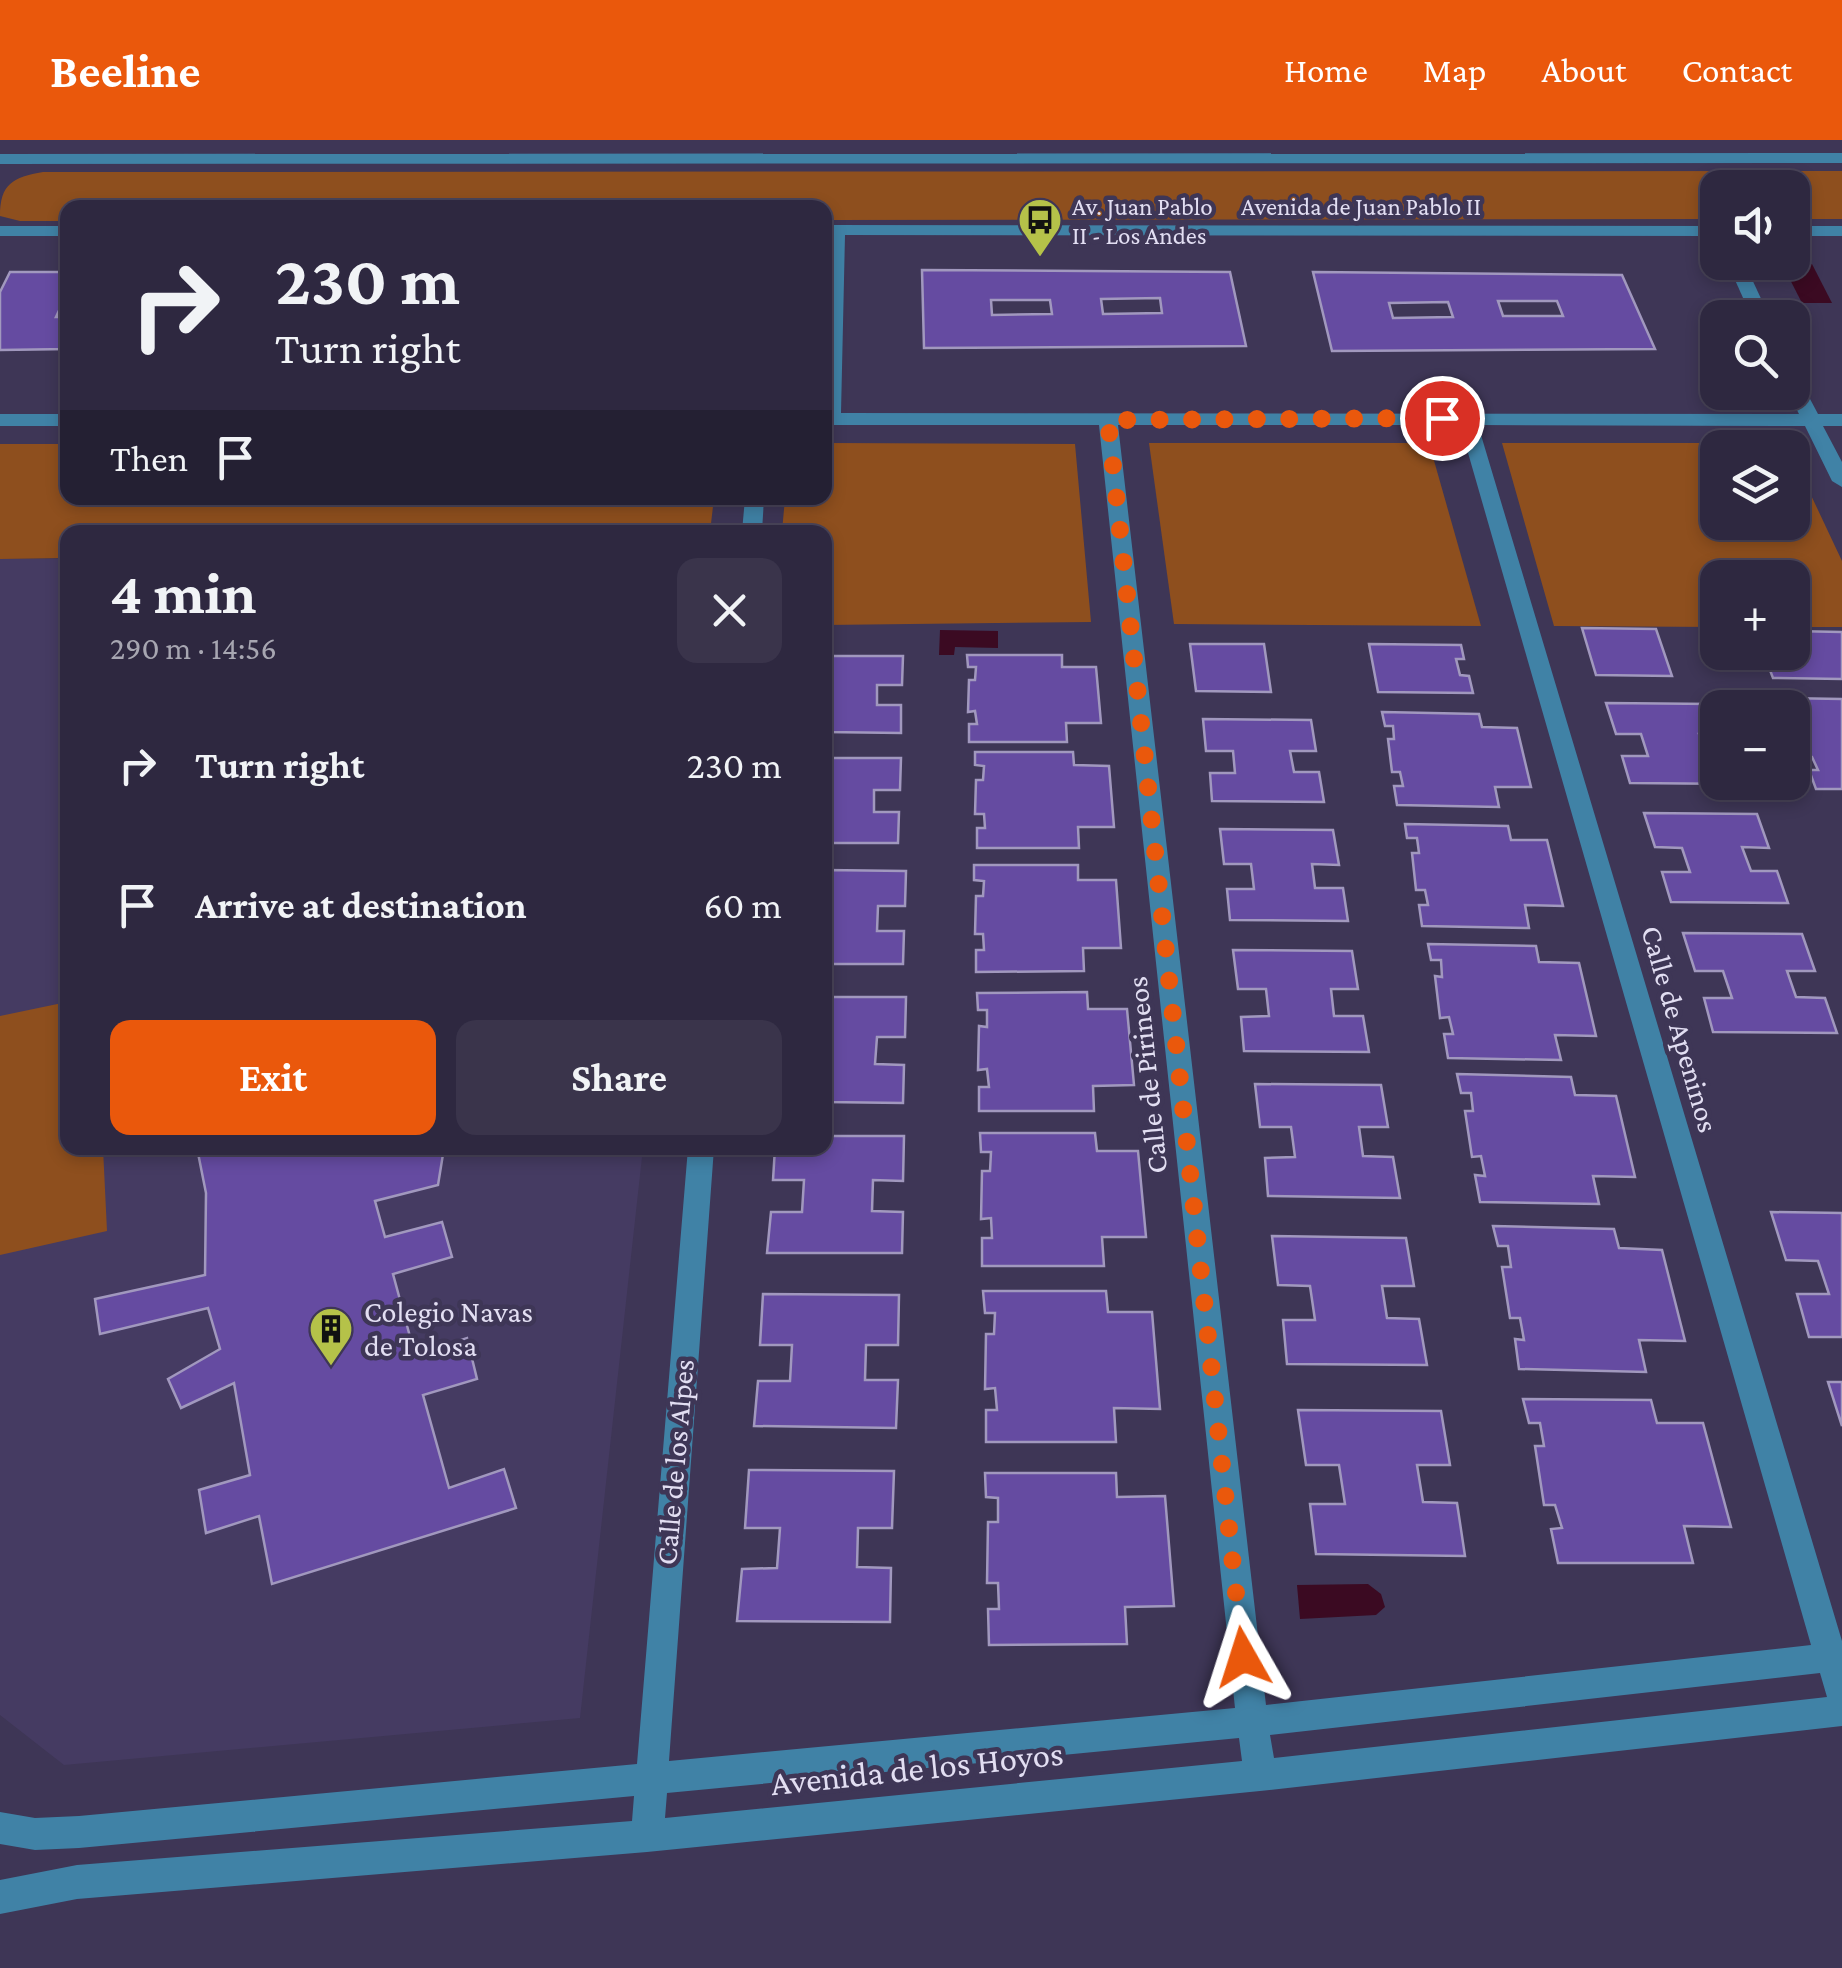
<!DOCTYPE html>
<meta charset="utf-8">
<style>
:root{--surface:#2e2840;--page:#3a344b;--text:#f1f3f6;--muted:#a7a6b1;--line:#494459;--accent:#ea580c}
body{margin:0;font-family:"Crimson Pro",serif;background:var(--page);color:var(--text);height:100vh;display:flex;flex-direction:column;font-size:38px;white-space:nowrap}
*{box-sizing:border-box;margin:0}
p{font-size:32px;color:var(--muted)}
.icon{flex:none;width:55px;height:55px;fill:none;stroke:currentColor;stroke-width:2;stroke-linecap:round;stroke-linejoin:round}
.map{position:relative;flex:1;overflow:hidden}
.details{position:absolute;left:60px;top:385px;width:772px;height:630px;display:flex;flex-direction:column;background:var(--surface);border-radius:20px;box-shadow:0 5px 15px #0003,0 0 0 2px var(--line)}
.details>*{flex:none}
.hud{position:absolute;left:60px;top:60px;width:772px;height:305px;border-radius:20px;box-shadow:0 5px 15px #0003,0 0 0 2px var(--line);background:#2e2840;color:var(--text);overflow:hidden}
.fabs{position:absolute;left:1700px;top:30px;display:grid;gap:20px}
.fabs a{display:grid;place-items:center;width:110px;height:110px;border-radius:20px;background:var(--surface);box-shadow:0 5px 15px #0003,0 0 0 2px var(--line);font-size:50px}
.pin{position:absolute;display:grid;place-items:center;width:85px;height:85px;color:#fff;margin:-42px;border:5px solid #fff;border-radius:50%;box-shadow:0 2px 10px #0007}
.me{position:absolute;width:110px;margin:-55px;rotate:354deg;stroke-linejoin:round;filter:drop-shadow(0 0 8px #0008)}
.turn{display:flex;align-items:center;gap:35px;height:210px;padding:0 50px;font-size:45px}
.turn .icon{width:130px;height:130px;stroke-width:2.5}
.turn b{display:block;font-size:70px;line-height:85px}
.then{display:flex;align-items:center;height:95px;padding:0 50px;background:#0003;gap:20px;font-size:38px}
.round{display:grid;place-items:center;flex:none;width:105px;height:105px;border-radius:20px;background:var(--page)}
.overview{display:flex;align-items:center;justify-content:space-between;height:170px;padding:0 50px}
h1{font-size:60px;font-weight:700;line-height:75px}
.primary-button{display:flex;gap:20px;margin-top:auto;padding:20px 50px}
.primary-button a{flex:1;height:115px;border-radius:20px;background:var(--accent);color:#fff;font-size:40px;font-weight:700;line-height:115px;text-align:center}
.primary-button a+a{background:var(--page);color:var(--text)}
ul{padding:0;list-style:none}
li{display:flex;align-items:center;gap:30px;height:140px;padding:0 50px}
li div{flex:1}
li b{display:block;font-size:38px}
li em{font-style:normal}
header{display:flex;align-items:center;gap:60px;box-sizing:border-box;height:140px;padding:0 50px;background:var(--accent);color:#fff}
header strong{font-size:48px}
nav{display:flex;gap:55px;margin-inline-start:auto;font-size:35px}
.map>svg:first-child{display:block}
.built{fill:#453b62}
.green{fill:#8e4f1e}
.water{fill:#3b0a22}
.building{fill:#654ba1;stroke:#a198be;stroke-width:2.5;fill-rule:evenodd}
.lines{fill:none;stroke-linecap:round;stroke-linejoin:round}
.minor{fill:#4082a6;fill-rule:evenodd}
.route{stroke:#ea580c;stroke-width:18;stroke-dasharray:0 32.4}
.labels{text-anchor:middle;stroke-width:9;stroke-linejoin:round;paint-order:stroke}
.far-poi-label{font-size:25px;fill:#e2def2;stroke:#3e3656;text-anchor:start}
.far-street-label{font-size:25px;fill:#e2def2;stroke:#3e3656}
.street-label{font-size:30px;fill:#e2def2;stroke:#3e3656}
.poi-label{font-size:30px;fill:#e2def2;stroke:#3e3656;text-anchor:start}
.near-street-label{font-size:35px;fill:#e2def2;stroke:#3e3656}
</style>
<header>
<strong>Beeline</strong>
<nav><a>Home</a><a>Map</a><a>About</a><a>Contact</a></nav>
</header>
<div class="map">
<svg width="1842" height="1828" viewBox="0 0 1842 1828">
<rect width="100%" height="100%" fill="#3e3656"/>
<!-- built -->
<polygon class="built" points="0,419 67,419 68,1008 643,1008 580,1578 64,1625 0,1575"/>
<!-- green -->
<g class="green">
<path d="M1842 31V79H1793L1792 48H1718L1717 79 825 80V68H68L67 81H20L0 76C0 44 13 37 43 32Z"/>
<polygon points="825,303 1075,304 1091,482 825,485 825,392 782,392 785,358 825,358"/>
<polygon points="1149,303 1429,303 1481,486 1174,484"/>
<polygon points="1502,303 1786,303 1788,307 1718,308 1718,382 1792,382 1793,317 1842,421 1842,487 1793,487 1792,438 1718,438 1717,487 1554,486"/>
<polygon points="0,304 67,304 68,358 714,358 710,392 68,392 67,418 0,419"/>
<polygon points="67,862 68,1008 103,1008 107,1091 0,1115 0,876"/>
</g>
<!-- water -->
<g class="water">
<polygon points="1782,124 1812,124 1832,163 1802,163"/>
<polygon points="940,490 998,491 998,508 955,507 954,515 939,515"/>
<polygon points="1368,1444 1381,1454 1385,1467 1376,1475 1300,1479 1297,1445"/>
</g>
<!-- building -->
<g class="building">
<path d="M922 130 1230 132 1246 206 924 208ZM1160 158 1162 173 1103 174 1101 159ZM991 160H1050L1052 174 992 175Z"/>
<polygon points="10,132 68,132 68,162 63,162 56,177 68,177 68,209 0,210 0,152"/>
<path d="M1313 132 1622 135 1655 209 1332 211ZM1498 161H1557L1563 176H1503ZM1448 162 1453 177 1393 178 1389 163Z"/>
<polygon points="1582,488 1656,489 1672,536 1596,535"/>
<polygon points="1792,491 1842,492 1842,539 1773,538 1763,512 1792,512"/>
<polygon points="1190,504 1264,504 1271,552 1196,551"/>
<polygon points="1369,504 1461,505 1464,519 1456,519 1460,535 1469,536 1473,553 1378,552"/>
<polygon points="967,515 1062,515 1062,527 1096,527 1101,583 1066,583 1067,602 969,602 969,584 977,584 975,571 968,572 969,540 975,540 976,527 968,527"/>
<polygon points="825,516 903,516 902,545 877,545 877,565 901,565 901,593 825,592"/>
<polygon points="1783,558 1842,559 1842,649 1816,649 1809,630 1818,630 1812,617 1804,617 1794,584 1800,584 1797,571 1787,568"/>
<polygon points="1606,563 1713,564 1718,594 1699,594 1706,615 1718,615 1718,642 1741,644 1630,643 1622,616 1648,616 1641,594 1616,594"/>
<polygon points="1382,572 1479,574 1482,587 1517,588 1531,647 1495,647 1499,667 1397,665 1394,646 1403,646 1400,632 1392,632 1388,599 1394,599 1393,586 1385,586"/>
<polygon points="1203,579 1311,580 1316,611 1290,611 1294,632 1319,632 1324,662 1212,661 1210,633 1235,633 1233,611 1206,611"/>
<polygon points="975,612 1073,612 1074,625 1109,626 1114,687 1078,687 1079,708 977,708 977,688 985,688 984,674 975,674 976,640 983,640 984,626 975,625"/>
<polygon points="825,618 901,618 900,650 874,650 874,672 899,672 898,703 825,703"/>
<polygon points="1644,673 1757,674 1769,708 1742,707 1751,731 1777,731 1788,763 1671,762 1662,732 1690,732 1682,708 1655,707"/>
<polygon points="1405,684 1508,686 1511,700 1547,700 1563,766 1525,765 1529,788 1422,786 1419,765 1428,765 1425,750 1416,750 1412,713 1419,713 1417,698 1407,698"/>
<polygon points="1220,689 1333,690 1339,725 1312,724 1315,748 1343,748 1348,781 1230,780 1227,749 1254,749 1251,724 1224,724"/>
<polygon points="974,725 1078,725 1078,740 1116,740 1121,808 1083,808 1084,831 976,832 976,810 984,810 983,794 975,794 976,756 983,756 984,741 974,740"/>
<polygon points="825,730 906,731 905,766 878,766 877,791 904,791 903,824 825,824"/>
<polygon points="1683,793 1802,794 1815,831 1787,831 1796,857 1825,858 1837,893 1713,892 1704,858 1732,858 1723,831 1695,831"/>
<polygon points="1428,804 1536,806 1539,822 1579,823 1596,896 1555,895 1561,920 1448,918 1444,894 1453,894 1449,877 1440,878 1435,836 1442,837 1441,820 1431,820"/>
<polygon points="1233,810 1352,811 1358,849 1331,849 1334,876 1363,876 1369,912 1244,911 1241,877 1269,876 1266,849 1238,849"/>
<polygon points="1087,852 1088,869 1127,869 1134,945 1093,946 1094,971 979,971 979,947 989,947 987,929 978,930 979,886 987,887 987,870 978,870 977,853"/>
<polygon points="825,857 906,857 905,897 877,897 875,924 904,925 903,963 825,962"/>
<polygon points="1457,934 1571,937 1575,955 1616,956 1635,1037 1593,1036 1599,1064 1480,1062 1475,1035 1485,1036 1481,1016 1472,1017 1465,971 1473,971 1471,953 1461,953"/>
<polygon points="1255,944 1381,945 1388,987 1359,987 1363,1016 1393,1017 1400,1058 1268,1056 1265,1018 1295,1017 1291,987 1260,987"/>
<polygon points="980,993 1095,993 1097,1011 1138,1011 1146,1097 1102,1097 1104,1126 982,1126 982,1098 992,1098 991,1078 981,1079 982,1031 990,1031 991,1012 981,1012"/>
<polygon points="825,996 904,996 903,1041 873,1040 872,1071 903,1072 902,1113 767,1113 771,1072 802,1072 804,1040 773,1040 775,1008 825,1008"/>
<polygon points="197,1008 444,1008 438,1045 375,1061 385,1097 442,1082 452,1117 393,1134 415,1215 467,1198 477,1239 423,1255 449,1348 504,1329 516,1368 272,1444 259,1376 206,1393 199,1350 250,1335 234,1243 181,1268 168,1239 220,1209 208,1168 100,1194 95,1159 205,1135 206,1053"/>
<polygon points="1771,1072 1842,1073 1842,1197 1809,1197 1797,1154 1829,1154 1818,1121 1786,1120"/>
<polygon points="1493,1086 1614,1089 1619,1108 1662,1110 1685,1201 1639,1200 1646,1232 1519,1229 1515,1199 1524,1200 1520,1178 1510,1178 1502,1127 1511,1127 1508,1106 1498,1106"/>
<polygon points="1272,1096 1406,1098 1414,1146 1382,1146 1387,1178 1419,1179 1427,1225 1287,1224 1283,1180 1315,1180 1310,1146 1278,1145"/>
<polygon points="983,1151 1106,1151 1108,1172 1152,1172 1160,1269 1114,1268 1116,1302 986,1302 986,1270 997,1270 995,1248 985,1249 986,1194 994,1194 995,1173 985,1173"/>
<polygon points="763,1154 899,1155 898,1205 866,1205 865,1240 898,1240 896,1288 754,1286 758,1241 790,1241 792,1205 760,1205"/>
<polygon points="1828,1242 1842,1242 1842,1286"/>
<polygon points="1523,1259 1651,1260 1657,1283 1703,1283 1731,1387 1684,1386 1693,1423 1558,1423 1551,1389 1562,1388 1555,1365 1544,1365 1535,1306 1544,1306 1540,1283 1529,1283"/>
<polygon points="1298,1270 1441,1271 1450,1325 1417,1325 1423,1362 1457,1363 1465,1416 1316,1414 1310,1364 1345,1364 1339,1325 1306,1325"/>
<polygon points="749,1330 894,1331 892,1388 858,1388 857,1427 891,1428 890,1482 737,1481 742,1429 777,1428 780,1388 745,1388"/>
<polygon points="985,1333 1116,1333 1117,1357 1165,1356 1174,1466 1125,1467 1127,1504 989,1505 988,1469 999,1469 998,1443 987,1443 988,1382 998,1382 998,1358 986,1357"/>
</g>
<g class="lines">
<!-- minor -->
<g class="minor">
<polygon points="1842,13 1842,23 0,24 0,14"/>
<path d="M825 85 1718 86V96L845 95 841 273 1799 274 1788 252H1792V237L1801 242 1818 274H1842V286H1823L1842 322V347L1832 341 1805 286 1478 285 1842 1501V1586L1260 1651 647 1712 77 1759 0 1774V1740L77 1725 632 1681 634 1656 79 1708 35 1710 0 1704V1672L35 1678 79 1676 637 1624 688 1008H714L669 1621 1235 1568 1099 285H825L828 95H825ZM1118 285H1460L1811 1505 1266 1565ZM1820 1533 1827 1557 1274 1618 1270 1595ZM1239 1598 1242 1621 665 1678 667 1653Z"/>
<rect x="0" y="86" width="68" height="10"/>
<rect x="1792" y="86" width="50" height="10"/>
<polygon points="1727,122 1744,122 1770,178 1752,178"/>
<rect x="0" y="274" width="68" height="12"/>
<polygon points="745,358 764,358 762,392 742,392"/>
</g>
</g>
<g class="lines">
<!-- route -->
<polyline class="route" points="1243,1517 1108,280 1442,278"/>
</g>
<!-- icons -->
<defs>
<symbol id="bus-pin" viewBox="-11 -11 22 30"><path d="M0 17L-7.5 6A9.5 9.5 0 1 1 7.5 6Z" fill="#b5c249" stroke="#3e3656"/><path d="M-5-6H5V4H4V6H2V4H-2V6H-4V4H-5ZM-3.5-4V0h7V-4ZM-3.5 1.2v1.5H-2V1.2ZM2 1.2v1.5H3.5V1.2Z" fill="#111"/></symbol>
<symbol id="building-pin" viewBox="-11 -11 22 30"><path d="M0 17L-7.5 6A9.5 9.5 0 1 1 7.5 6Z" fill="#b5c249" stroke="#3e3656"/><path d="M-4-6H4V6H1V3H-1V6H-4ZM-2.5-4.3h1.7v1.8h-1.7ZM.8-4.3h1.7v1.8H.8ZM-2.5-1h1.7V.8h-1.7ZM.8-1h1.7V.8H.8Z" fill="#111"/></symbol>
</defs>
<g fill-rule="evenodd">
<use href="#bus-pin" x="1015" y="55" width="50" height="68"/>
<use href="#building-pin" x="306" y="1164" width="50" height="68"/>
</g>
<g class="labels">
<!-- far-poi labels -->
<g class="far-poi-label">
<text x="1072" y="75">Av. Juan Pablo<tspan x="1072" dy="29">II - Los Andes</tspan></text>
</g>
<!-- far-street labels -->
<g class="far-street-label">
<text x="1361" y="75">Avenida de Juan Pablo II</text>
</g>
<!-- street labels -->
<g class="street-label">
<text transform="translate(1680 889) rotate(74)" y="10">Calle de Apeninos</text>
<text transform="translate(1147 935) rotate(-96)" y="10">Calle de Pirineos</text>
<text transform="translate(675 1322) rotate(-85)" y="10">Calle de los Alpes</text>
</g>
<!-- poi labels -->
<g class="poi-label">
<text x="364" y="1182">Colegio Navas<tspan x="364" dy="34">de Tolosa</tspan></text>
</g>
<!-- near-street labels -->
<g class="near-street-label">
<text transform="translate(917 1628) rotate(-6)" y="12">Avenida de los Hoyos</text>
</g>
</g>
</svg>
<div class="fabs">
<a><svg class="icon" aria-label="sound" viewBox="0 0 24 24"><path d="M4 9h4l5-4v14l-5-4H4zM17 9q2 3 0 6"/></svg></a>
<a><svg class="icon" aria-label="search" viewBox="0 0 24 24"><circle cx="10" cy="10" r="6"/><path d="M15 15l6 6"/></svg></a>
<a><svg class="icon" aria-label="layers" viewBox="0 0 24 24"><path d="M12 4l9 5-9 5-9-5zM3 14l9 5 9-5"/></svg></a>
<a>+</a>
<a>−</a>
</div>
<div class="pin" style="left:1442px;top:278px;background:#d93025"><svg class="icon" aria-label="arrive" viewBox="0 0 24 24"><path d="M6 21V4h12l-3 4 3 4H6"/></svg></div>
<svg class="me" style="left:1243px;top:1517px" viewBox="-20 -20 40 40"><path d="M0-17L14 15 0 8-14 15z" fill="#ea580c" stroke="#fff" stroke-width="4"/></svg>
<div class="hud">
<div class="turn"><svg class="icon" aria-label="right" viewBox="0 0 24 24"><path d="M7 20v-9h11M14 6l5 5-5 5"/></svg><div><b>230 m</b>Turn right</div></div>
<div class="then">Then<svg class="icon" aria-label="arrive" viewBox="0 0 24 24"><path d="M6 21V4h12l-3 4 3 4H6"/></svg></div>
</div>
<section class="details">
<div class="overview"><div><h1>4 min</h1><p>290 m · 14:56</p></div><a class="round"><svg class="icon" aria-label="close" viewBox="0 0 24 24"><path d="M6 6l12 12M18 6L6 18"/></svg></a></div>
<ul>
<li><svg class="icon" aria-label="right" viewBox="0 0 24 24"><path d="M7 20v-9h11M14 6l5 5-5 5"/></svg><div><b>Turn right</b></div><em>230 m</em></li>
<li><svg class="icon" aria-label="arrive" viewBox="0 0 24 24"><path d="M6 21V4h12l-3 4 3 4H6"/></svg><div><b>Arrive at destination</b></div><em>60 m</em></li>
</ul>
<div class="primary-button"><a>Exit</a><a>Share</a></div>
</section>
</div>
